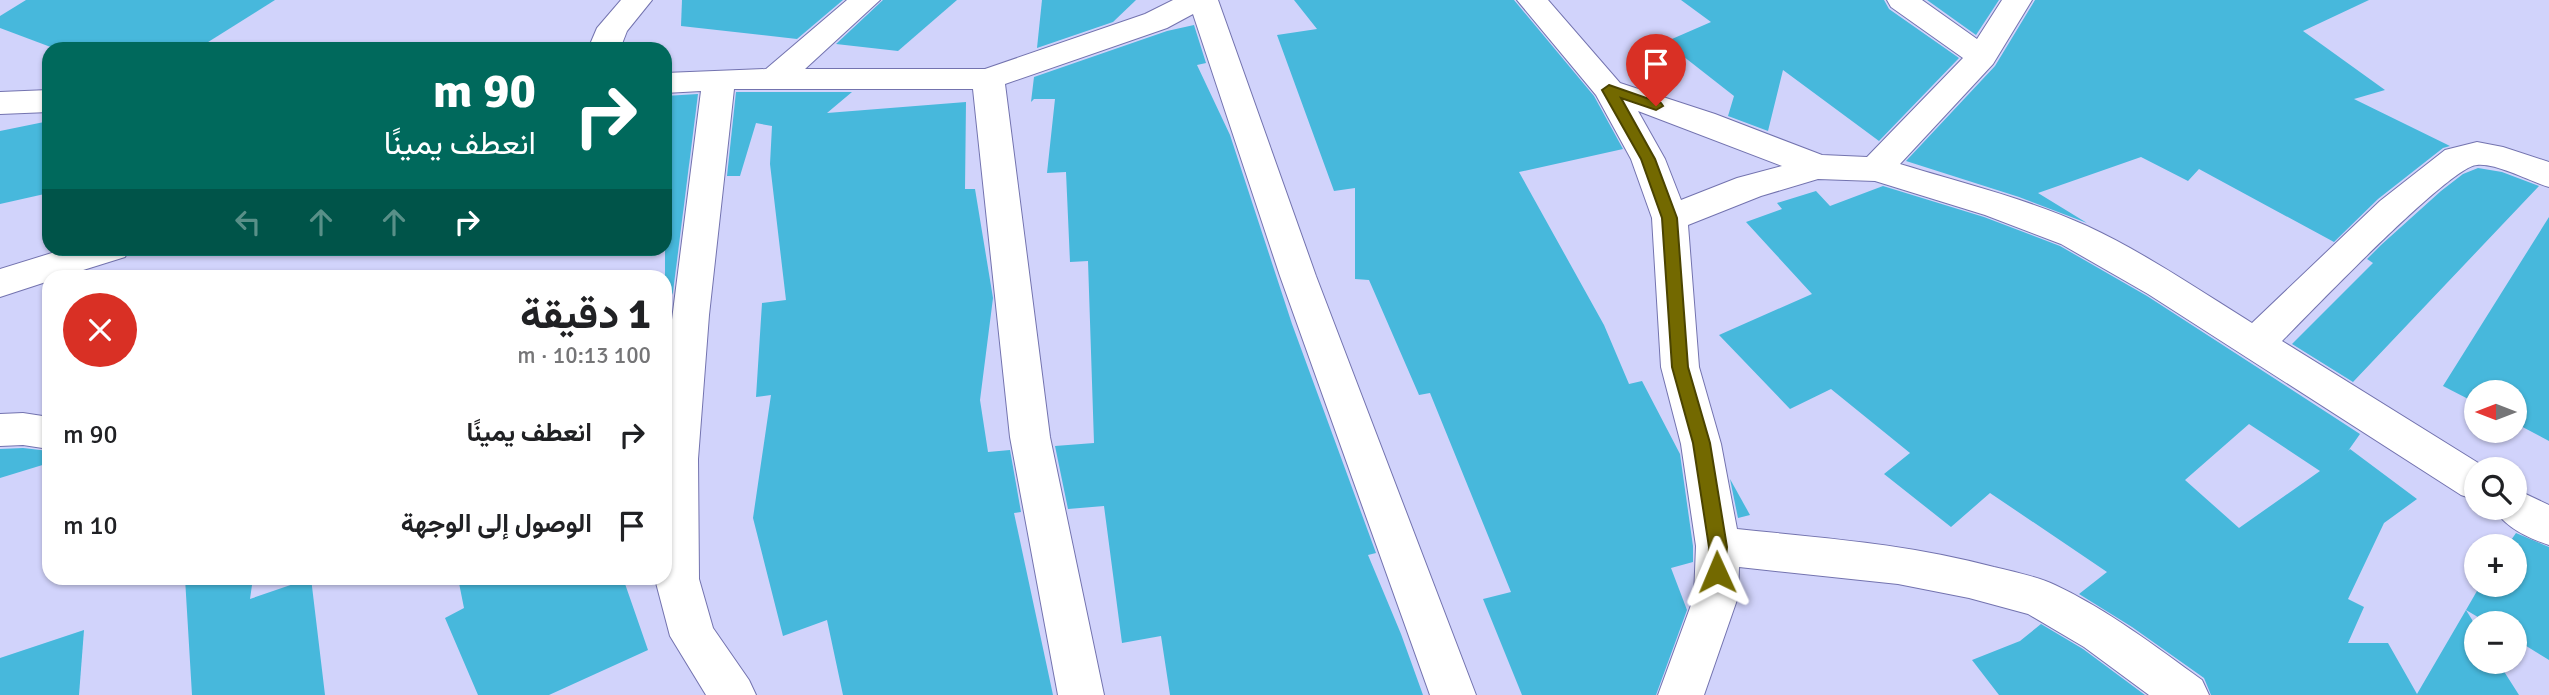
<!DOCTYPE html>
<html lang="ar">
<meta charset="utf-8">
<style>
:root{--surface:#fff;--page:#f6f6f6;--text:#202124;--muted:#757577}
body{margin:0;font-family:Signika,Vazirmatn,sans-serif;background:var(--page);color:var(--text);direction:rtl;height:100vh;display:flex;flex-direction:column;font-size:26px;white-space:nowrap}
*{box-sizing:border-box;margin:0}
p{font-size:23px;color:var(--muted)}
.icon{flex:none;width:38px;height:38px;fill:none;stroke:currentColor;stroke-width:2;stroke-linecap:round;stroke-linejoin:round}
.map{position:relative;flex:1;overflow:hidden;direction:ltr}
.panel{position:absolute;left:42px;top:270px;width:630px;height:315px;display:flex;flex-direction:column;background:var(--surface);border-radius:21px;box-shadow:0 2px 5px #0004;direction:rtl}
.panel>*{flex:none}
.top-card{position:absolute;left:42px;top:42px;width:630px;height:214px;border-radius:21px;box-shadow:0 2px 5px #0004;direction:rtl;background:#00695c;color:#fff;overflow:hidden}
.needle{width:46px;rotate:270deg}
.tools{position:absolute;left:2464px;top:380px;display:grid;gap:14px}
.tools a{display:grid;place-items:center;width:63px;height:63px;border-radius:50%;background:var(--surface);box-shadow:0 2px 5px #0004;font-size:35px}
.pin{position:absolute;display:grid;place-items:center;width:60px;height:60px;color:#fff;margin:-72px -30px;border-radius:50% 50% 50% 0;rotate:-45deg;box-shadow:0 0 7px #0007}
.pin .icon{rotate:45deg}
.me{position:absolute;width:77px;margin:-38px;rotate:359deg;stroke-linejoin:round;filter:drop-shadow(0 0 5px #0008)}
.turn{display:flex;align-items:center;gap:24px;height:147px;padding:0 21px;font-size:32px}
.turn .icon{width:91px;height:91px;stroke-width:2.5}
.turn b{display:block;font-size:49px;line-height:60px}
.lanes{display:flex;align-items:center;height:66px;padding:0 21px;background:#0003;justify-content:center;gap:35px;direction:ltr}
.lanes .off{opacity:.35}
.round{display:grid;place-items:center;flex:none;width:74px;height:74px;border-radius:37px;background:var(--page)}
.overview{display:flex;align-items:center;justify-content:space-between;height:119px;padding:0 21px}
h1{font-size:42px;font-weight:700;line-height:52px}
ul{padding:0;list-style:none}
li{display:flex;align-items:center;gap:21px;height:91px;padding:0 21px}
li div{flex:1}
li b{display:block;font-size:26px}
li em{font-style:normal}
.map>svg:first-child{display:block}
.building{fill:#47b8dc;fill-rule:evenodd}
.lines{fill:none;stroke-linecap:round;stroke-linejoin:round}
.street-casing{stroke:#7373af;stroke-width:2}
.street{fill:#fff;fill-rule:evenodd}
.route{fill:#736900;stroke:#4b4400;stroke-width:2}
</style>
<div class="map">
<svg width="2549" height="695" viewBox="0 0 2549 695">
<rect width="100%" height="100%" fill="#d1d3fb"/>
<!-- building -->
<g class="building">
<polygon points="26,0 275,0 197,49 56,49 0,28 0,16"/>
<polygon points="682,0 843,0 797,39 681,26"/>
<polygon points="883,0 957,0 898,51 836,44"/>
<polygon points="1042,0 1136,0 1113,22 1037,48"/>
<polygon points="1294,0 1514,0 1594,96 1623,149 1519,172 1604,325 1629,384 1642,381 1680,454 1693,546 1693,562 1671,568 1687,610 1656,695 1522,695 1483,599 1511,592 1430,393 1419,395 1369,280 1355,279 1355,188 1334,191 1277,35 1317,29"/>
<polygon points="1681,0 1884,0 1889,9 1959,58 1879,141 1783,70 1768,131 1728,116 1734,96 1665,42 1711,22"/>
<polygon points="1927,0 1999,0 1976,35"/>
<polygon points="2035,0 2369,0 2303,31 2385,90 2354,99 2450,146 2443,148 2378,199 2334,242 2199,169 2188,181 2141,157 2038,193 2087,223 2019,197 1906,161 1995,66"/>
<polygon points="1194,25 1206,63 1197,65 1230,135 1292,324 1376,553 1368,555 1401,634 1423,695 1170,695 1161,636 1122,643 1104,506 1068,509 1055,446 1094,443 1088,261 1070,262 1066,172 1047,173 1055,99 1034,99 1031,102 1034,77 1167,31"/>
<polygon points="736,92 852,92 827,113 966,102 965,189 975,189 993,298 980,400 988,452 1010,450 1021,512 1014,513 1053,695 843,695 827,620 783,636 753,518 771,395 756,397 762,303 786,300 770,164 772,126 756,123 740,176 727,176"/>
<polygon points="698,94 673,292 672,295 665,294 665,96"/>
<polygon points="49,121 49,193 0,204 0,131"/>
<polygon points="2478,168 2502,172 2539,186 2353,382 2292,344 2373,263 2367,259 2381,245 2441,191 2463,174"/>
<path d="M1883 186 1984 217 2060 246 2147 296 2360 434 2348 451 2350 449 2417 499 2384 523 2348 599 2364 607 2348 643H2388L2417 694 2466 610 2476 626V662H2498L2519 695H2211L2204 678 2132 627 2079 594 2107 572 1990 493 1951 527 1884 474 1910 453 1831 389 1790 409 1719 335 1812 294 1746 222 1782 209 1777 203 1816 191 1830 206ZM2249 424 2320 471 2239 528 2185 480Z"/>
<polygon points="2549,217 2549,441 2515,423 2515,392 2476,392 2476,403 2443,386"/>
<polygon points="23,448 49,451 49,463 0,478 0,449"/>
<polygon points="1730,479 1750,515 1738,518"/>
<polygon points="2516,533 2549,547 2549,660 2515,639 2515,623 2488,623 2466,610 2481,584 2515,584 2515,546 2507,546"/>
<polygon points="185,578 253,578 250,599 311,578 325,695 192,695"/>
<polygon points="458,578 623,578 648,650 549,695 478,695 445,618 464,608"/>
<polygon points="2041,624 2083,649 2145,695 1999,695 1972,660 2020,641"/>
<polygon points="84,630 79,695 0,695 0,658"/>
</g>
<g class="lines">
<defs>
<g id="street">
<polygon points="621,0 652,0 627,31 620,49 588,49 597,28"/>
<polygon points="847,0 880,0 805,69 985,69 1145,14 1173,0 1218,0 1316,276 1476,695 1430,695 1280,276 1193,14 1167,28 1005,84 1050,437 1104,695 1058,695 1010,437 973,89 734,89 709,315 698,459 699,579 713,628 749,680 756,695 706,695 670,636 655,579 665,578 665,375 701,91 665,93 665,73 766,69"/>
<path d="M1517 0H1548L1620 83 1715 114 1822 155 1867 157 1963 58 1891 7 1887 0H1922L1977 39 2002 0H2032L1993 64 1900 164C1962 183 2028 199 2087 226 2145 253 2199 290 2252 323L2380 201 2445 150 2477 142 2503 147 2549 162V187C2529 181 2496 163 2477 165 2450 166 2309 314 2282 341L2488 469H2476V500L2461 495 2148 294 2061 244 1985 215 1875 181 1818 179 1761 196 1688 225 1699 367 1721 444 1737 529C1823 538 1910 544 1994 567 2014 572 2036 576 2055 585 2108 610 2155 646 2202 680L2209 695H2149L2084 647 2028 614 1969 598 1898 584 1739 567 1738 597 1704 695H1658L1694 597 1696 546 1681 444 1661 367 1652 218 1631 159 1596 95ZM1638 111 1782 166 1737 178 1681 200 1665 159Z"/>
<polygon points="49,90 49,112 0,114 0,92"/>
<polygon points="68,248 130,248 125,257 64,276 49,276 49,281 0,297 0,269"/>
<polygon points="23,413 49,417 49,449 23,445 0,446 0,414"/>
<path d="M2515 489 2549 505V545C2528 538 2504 527 2494 508H2515Z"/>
</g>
</defs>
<!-- street casing -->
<use href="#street" class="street-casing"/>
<!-- street -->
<use href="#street" class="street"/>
</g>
<!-- route -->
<polygon class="route" points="1609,85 1661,103 1663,106 1656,110 1621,98 1655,159 1677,218 1688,367 1710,443 1727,547 1724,577 1717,580 1711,577 1708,572 1709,547 1693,443 1672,367 1662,218 1641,159 1602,90"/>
</svg>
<div class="tools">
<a><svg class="needle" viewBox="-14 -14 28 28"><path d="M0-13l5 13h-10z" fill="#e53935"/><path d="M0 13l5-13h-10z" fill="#757577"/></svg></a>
<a><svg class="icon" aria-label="search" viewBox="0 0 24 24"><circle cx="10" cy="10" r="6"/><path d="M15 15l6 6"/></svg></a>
<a>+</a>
<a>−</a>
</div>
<div class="pin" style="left:1656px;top:106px;background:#d93025"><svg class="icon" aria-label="arrive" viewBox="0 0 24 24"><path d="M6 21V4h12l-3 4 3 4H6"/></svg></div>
<svg class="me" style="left:1717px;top:572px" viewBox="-20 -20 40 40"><path d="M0-17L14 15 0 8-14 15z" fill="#736900" stroke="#fff" stroke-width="4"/></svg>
<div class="top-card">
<div class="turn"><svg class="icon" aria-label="right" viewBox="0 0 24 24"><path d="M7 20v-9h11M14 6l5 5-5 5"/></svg><div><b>90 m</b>انعطف يمينًا</div></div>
<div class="lanes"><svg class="icon off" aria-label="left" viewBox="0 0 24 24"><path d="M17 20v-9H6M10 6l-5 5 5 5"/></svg><svg class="icon off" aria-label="ahead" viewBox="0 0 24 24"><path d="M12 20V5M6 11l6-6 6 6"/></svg><svg class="icon off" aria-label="ahead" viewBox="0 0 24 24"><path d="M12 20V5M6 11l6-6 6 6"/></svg><svg class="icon" aria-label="right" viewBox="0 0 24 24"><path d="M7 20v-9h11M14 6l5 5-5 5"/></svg></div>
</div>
<section class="panel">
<div class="overview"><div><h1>1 دقيقة</h1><p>100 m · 10:13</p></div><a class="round" style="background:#d93025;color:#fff"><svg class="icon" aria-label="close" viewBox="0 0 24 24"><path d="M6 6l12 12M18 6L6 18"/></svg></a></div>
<ul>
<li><svg class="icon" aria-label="right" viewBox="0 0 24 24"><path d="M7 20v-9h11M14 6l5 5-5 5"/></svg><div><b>انعطف يمينًا</b></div><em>90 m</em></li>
<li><svg class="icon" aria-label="arrive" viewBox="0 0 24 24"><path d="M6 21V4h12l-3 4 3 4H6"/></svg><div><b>الوصول إلى الوجهة</b></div><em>10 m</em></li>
</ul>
</section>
</div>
